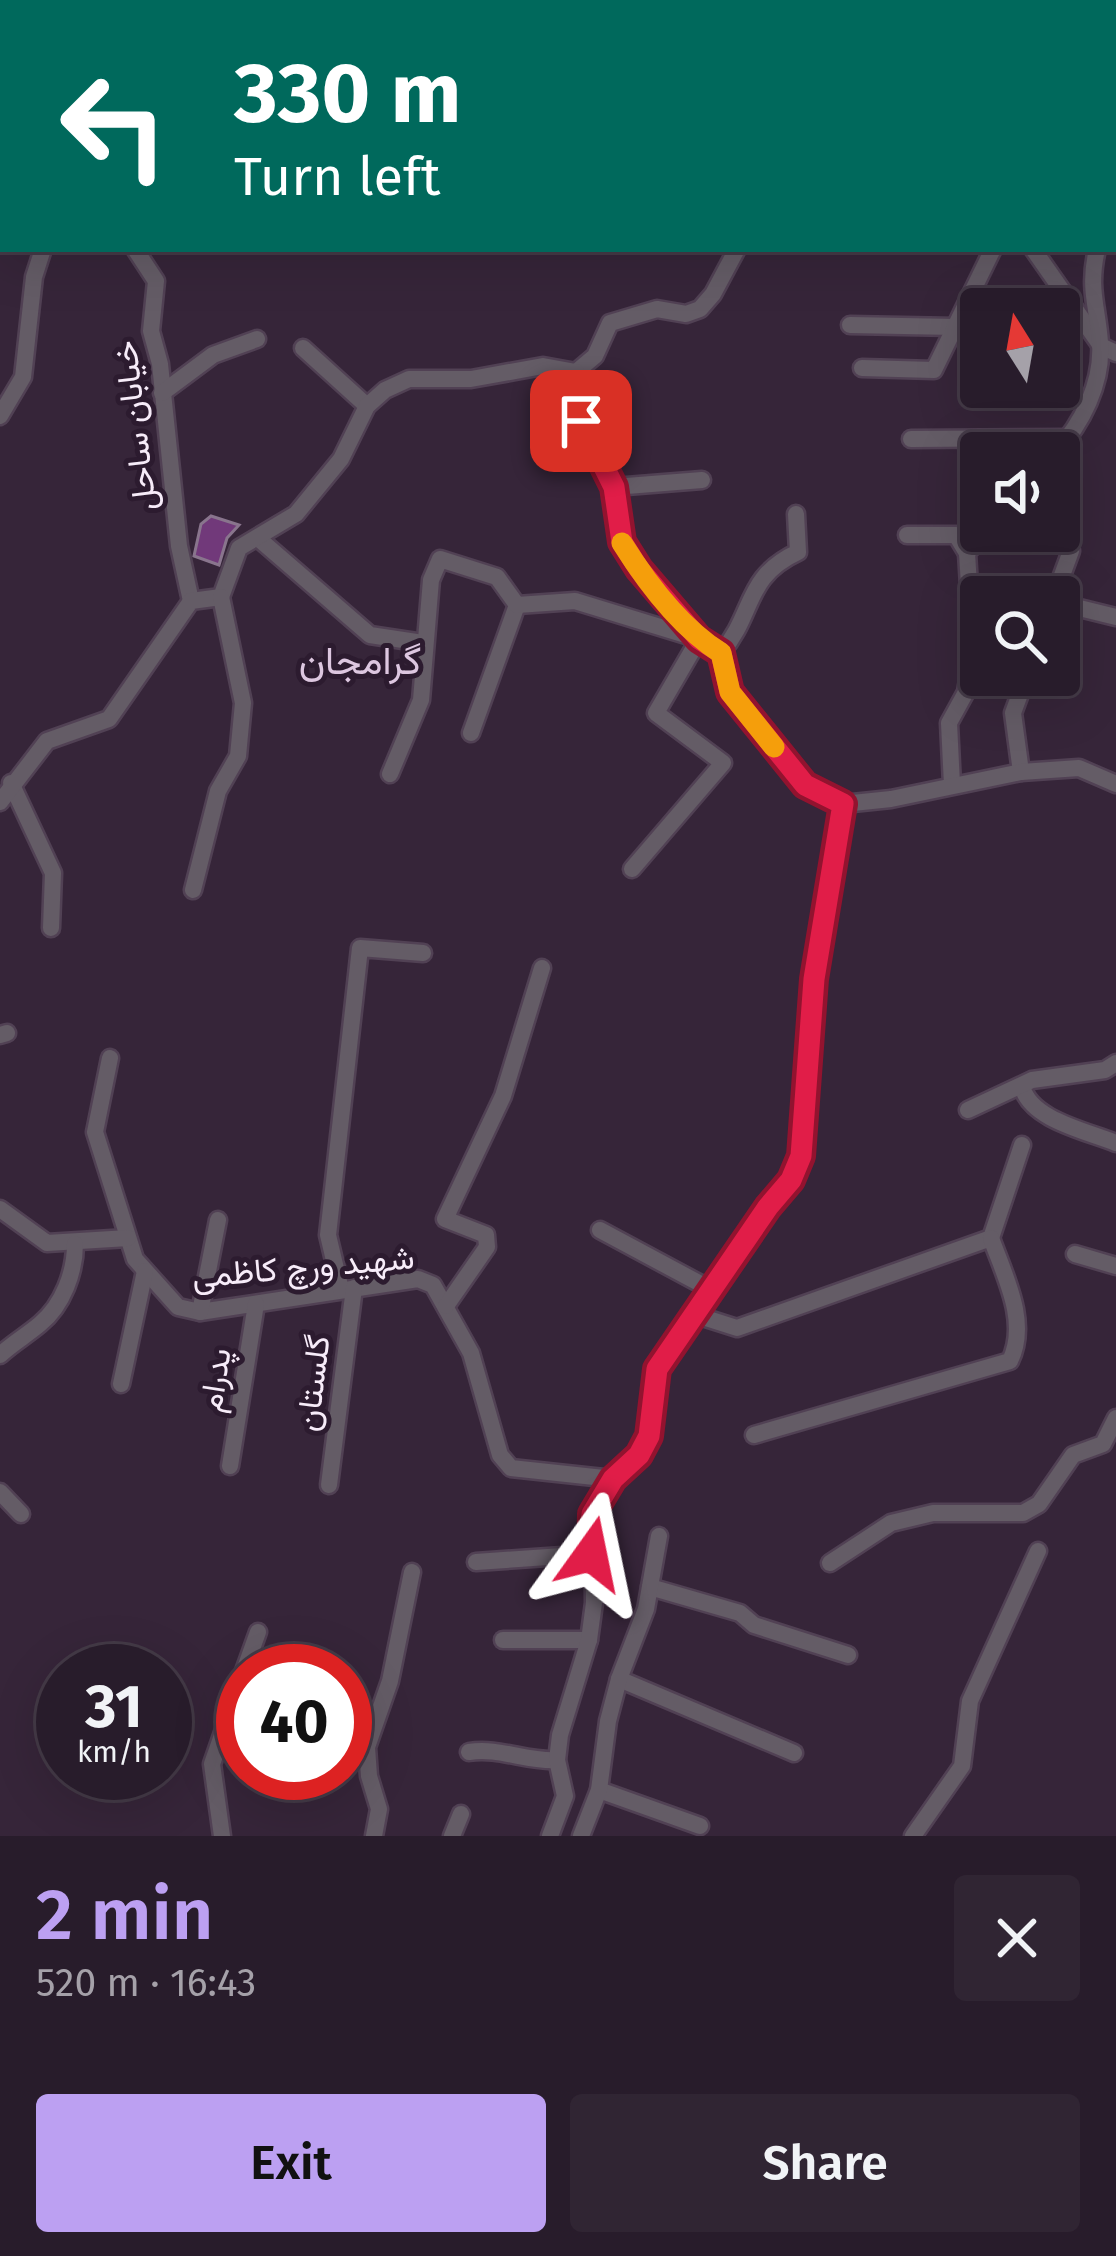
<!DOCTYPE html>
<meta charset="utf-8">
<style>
:root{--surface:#281c2b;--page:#302533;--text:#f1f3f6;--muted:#a5a1a9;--line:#443a47;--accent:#bca0f2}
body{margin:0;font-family:"Fira Sans",Vazirmatn,sans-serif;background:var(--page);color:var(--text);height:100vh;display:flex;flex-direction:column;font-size:45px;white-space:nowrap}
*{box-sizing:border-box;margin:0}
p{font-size:39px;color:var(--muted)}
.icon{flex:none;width:66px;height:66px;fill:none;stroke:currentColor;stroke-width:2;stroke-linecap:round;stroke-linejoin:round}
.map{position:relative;height:1836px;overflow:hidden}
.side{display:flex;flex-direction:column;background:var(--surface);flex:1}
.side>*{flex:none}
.guide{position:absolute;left:0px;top:0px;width:1116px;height:252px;box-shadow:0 12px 48px #0002,0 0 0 3px var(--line);background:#00695c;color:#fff;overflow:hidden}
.needle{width:78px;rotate:349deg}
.controls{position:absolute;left:960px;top:288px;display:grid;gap:24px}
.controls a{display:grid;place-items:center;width:120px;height:120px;border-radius:12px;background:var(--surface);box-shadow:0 12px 48px #0002,0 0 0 3px var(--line);font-size:60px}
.speed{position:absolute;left:36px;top:1644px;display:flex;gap:24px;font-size:60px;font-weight:700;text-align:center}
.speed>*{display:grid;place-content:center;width:156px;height:156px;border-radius:50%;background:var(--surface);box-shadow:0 12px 48px #0002,0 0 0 3px var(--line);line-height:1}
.speed small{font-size:30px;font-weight:400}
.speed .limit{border:18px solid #d22;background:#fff;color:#111}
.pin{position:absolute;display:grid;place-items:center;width:102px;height:102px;color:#fff;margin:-51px;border-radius:24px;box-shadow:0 6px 18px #0006}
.me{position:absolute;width:132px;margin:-66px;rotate:12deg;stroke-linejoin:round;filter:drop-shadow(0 0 9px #0008)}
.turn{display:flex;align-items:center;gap:42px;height:252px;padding:0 36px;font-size:54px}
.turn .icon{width:156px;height:156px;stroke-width:2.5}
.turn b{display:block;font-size:84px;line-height:102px}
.round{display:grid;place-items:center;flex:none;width:126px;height:126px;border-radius:12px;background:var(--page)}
.head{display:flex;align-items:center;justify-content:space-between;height:204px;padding:0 36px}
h1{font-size:72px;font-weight:600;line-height:90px;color:var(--accent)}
.primary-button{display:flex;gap:24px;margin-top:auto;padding:24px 36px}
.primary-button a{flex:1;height:138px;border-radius:12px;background:var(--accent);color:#111;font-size:48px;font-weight:600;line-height:138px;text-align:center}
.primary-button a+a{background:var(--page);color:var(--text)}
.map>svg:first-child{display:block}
.building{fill:#71397a;stroke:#89758d;stroke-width:3}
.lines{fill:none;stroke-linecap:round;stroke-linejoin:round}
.minor-casing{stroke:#514154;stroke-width:21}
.minor{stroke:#645c66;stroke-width:16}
.route-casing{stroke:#92132f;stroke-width:30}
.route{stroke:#e11d48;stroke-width:21}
.slow{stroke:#f59e0b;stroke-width:21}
.labels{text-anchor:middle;stroke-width:10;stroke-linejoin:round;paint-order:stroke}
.street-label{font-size:33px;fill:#f7ecf9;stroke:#2c1b2f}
.quarter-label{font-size:39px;fill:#ddc7e0;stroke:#2c1b2f}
</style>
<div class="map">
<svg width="1116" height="1836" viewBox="0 0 1116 1836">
<rect width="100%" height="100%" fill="#362539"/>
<!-- building -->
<polygon class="building" points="211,516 239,525 227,538 219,565 194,556 201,524"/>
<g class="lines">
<defs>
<g id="minor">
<polyline points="18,0 21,3"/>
<polyline points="253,0 276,3"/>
<polyline points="173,3 173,0"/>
<polyline points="1041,3 1041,0"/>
<polyline points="1113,63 1116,64"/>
<polyline points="1113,187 1116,181"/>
<polyline points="0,218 3,219"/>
<polyline points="135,249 156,281 151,331 160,364 179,546 191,601"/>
<polyline points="1033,249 1101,346 1116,353"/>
<polyline points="850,325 956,327"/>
<polyline points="303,348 367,406"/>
<polyline points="862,368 934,370 993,249"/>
<polyline points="576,372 595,356 610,323 657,309 686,314 700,309 713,294 737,249"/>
<polyline points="162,393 213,355 257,339"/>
<polyline points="0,416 23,377 34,277 43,249"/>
<polyline points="911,439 1069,438"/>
<path d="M1055 453C1082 424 1103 383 1100 342 1097 304 1088 289 1097 249"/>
<polyline points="614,487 702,480"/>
<polyline points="907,535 956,535 967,553"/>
<polyline points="259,539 370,635 423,643"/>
<polyline points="1054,597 1071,551 1064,515"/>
<polyline points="1059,603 1116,617"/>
<path d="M721 653C755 613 744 577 798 552L796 514"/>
<polyline points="471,733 517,605"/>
<polyline points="1021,772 1013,713 1027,675"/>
<polyline points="390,774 421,700 431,580 440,559 497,577 517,605 575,601 699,639 656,713 723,763 632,869"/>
<polyline points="11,783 53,873 51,928"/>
<polyline points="952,785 949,723 966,692 973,650 967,553 986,531"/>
<polyline points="0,802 47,741 109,719 191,601 221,597 239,548 296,514 341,459 367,406 385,390 409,379 471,379 543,366 576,372 581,421 614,487 622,542 639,569 699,639 721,653 730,692 805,785 843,804"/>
<polyline points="843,804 891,799 1021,772 1079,768 1116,784"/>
<polyline points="193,890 218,791 238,756 243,703 221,597"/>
<polyline points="0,1035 7,1033"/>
<polyline points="110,1058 95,1132 135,1259 178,1307 200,1312 418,1279 433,1285 471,1353 500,1455 511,1468 613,1479"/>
<path d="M1022 1086C1030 1120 1087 1131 1116 1143"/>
<polyline points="968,1110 1032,1080 1105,1070 1116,1063"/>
<polyline points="0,1209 47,1243 128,1238"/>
<polyline points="600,1230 710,1289"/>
<polyline points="1075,1254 1116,1266"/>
<polyline points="341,1290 328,1235 360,948 423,953"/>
<polyline points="446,1306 487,1247 486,1235 445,1219 503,1096 542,968"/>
<polyline points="200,1312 218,1220"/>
<polyline points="693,1314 737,1328 991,1238 1022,1145"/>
<path d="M0 1355C13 1343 27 1335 40 1324 63 1305 75 1272 75 1244"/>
<polyline points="121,1384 145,1271"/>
<path d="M754 1435 1010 1361C1029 1322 1005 1277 991 1238"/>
<polyline points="230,1466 256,1304"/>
<polyline points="329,1485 354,1288"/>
<polyline points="0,1492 21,1514"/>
<polyline points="476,1562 591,1554"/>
<polyline points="830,1563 891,1523 933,1513 1023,1513 1039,1504 1073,1455 1103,1444 1116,1418"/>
<polyline points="650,1587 740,1613 754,1625 848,1655"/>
<polyline points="503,1640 589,1640"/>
<polyline points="244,1671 258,1632"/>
<polyline points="619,1679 794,1753"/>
<path d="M469 1752C499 1747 527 1762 557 1760"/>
<polyline points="599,1790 700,1826"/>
<polyline points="222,1836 212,1764 243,1675"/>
<polyline points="374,1836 379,1809 369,1776 367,1747 390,1681 412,1572"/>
<polyline points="452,1836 461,1814"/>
<polyline points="550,1836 565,1796 557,1760 560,1735 589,1640 594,1603 593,1514 613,1479 639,1455 649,1436 657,1369 768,1207 791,1180 801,1156 814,979 843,804"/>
<polyline points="581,1836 599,1790 608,1721 619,1679 646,1609 659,1536"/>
<polyline points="913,1836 962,1766 970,1701 1038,1551"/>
</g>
</defs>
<!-- minor casing -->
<use href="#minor" class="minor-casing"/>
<!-- minor -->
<use href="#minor" class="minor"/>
</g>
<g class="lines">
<defs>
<polyline id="route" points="581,421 614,487 622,542 639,569 699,639 721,653 730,692 805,785 843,804 814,979 801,1156 791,1180 768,1207 657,1369 649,1436 639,1455 613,1479 592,1514 591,1554"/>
</defs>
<!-- route casing -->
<use href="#route" class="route-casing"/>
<!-- route -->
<use href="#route" class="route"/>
<!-- slow -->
<path class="slow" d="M622 543C647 583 681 628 721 653L730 692 774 747"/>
</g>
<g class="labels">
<!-- street labels -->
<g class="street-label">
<text transform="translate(134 426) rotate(-97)" y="12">خیابان ساحل</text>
<text transform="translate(303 1266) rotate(-5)" y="12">شهید ورچ کاظمی</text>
<text transform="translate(214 1380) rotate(-81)" y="12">پدرام</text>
<text transform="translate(312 1383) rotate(-83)" y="12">گلستان</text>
</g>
<!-- quarter labels -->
<g class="quarter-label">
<text x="360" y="674">گرامجان</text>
</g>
</g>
</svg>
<div class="controls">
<a><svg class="needle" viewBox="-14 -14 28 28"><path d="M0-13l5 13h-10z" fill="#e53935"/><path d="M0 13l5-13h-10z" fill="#a5a1a9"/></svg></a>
<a><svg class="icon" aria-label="sound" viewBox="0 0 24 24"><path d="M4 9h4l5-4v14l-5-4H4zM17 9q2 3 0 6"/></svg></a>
<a><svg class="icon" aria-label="search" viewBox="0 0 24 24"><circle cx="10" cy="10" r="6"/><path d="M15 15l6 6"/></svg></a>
</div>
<div class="speed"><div>31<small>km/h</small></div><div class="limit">40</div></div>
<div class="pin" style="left:581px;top:421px;background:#d93025"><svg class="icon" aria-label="arrive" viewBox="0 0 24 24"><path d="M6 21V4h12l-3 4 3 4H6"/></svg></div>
<svg class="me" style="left:591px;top:1554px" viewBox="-20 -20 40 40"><path d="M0-17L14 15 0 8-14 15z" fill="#e11d48" stroke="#fff" stroke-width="4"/></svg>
<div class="guide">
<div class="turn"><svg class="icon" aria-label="left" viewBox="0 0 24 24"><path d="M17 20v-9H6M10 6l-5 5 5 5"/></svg><div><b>330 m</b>Turn left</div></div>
</div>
</div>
<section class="side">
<div class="head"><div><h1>2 min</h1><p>520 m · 16:43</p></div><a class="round"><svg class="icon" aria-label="close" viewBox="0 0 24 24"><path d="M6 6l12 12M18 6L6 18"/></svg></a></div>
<div class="primary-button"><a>Exit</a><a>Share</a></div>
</section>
